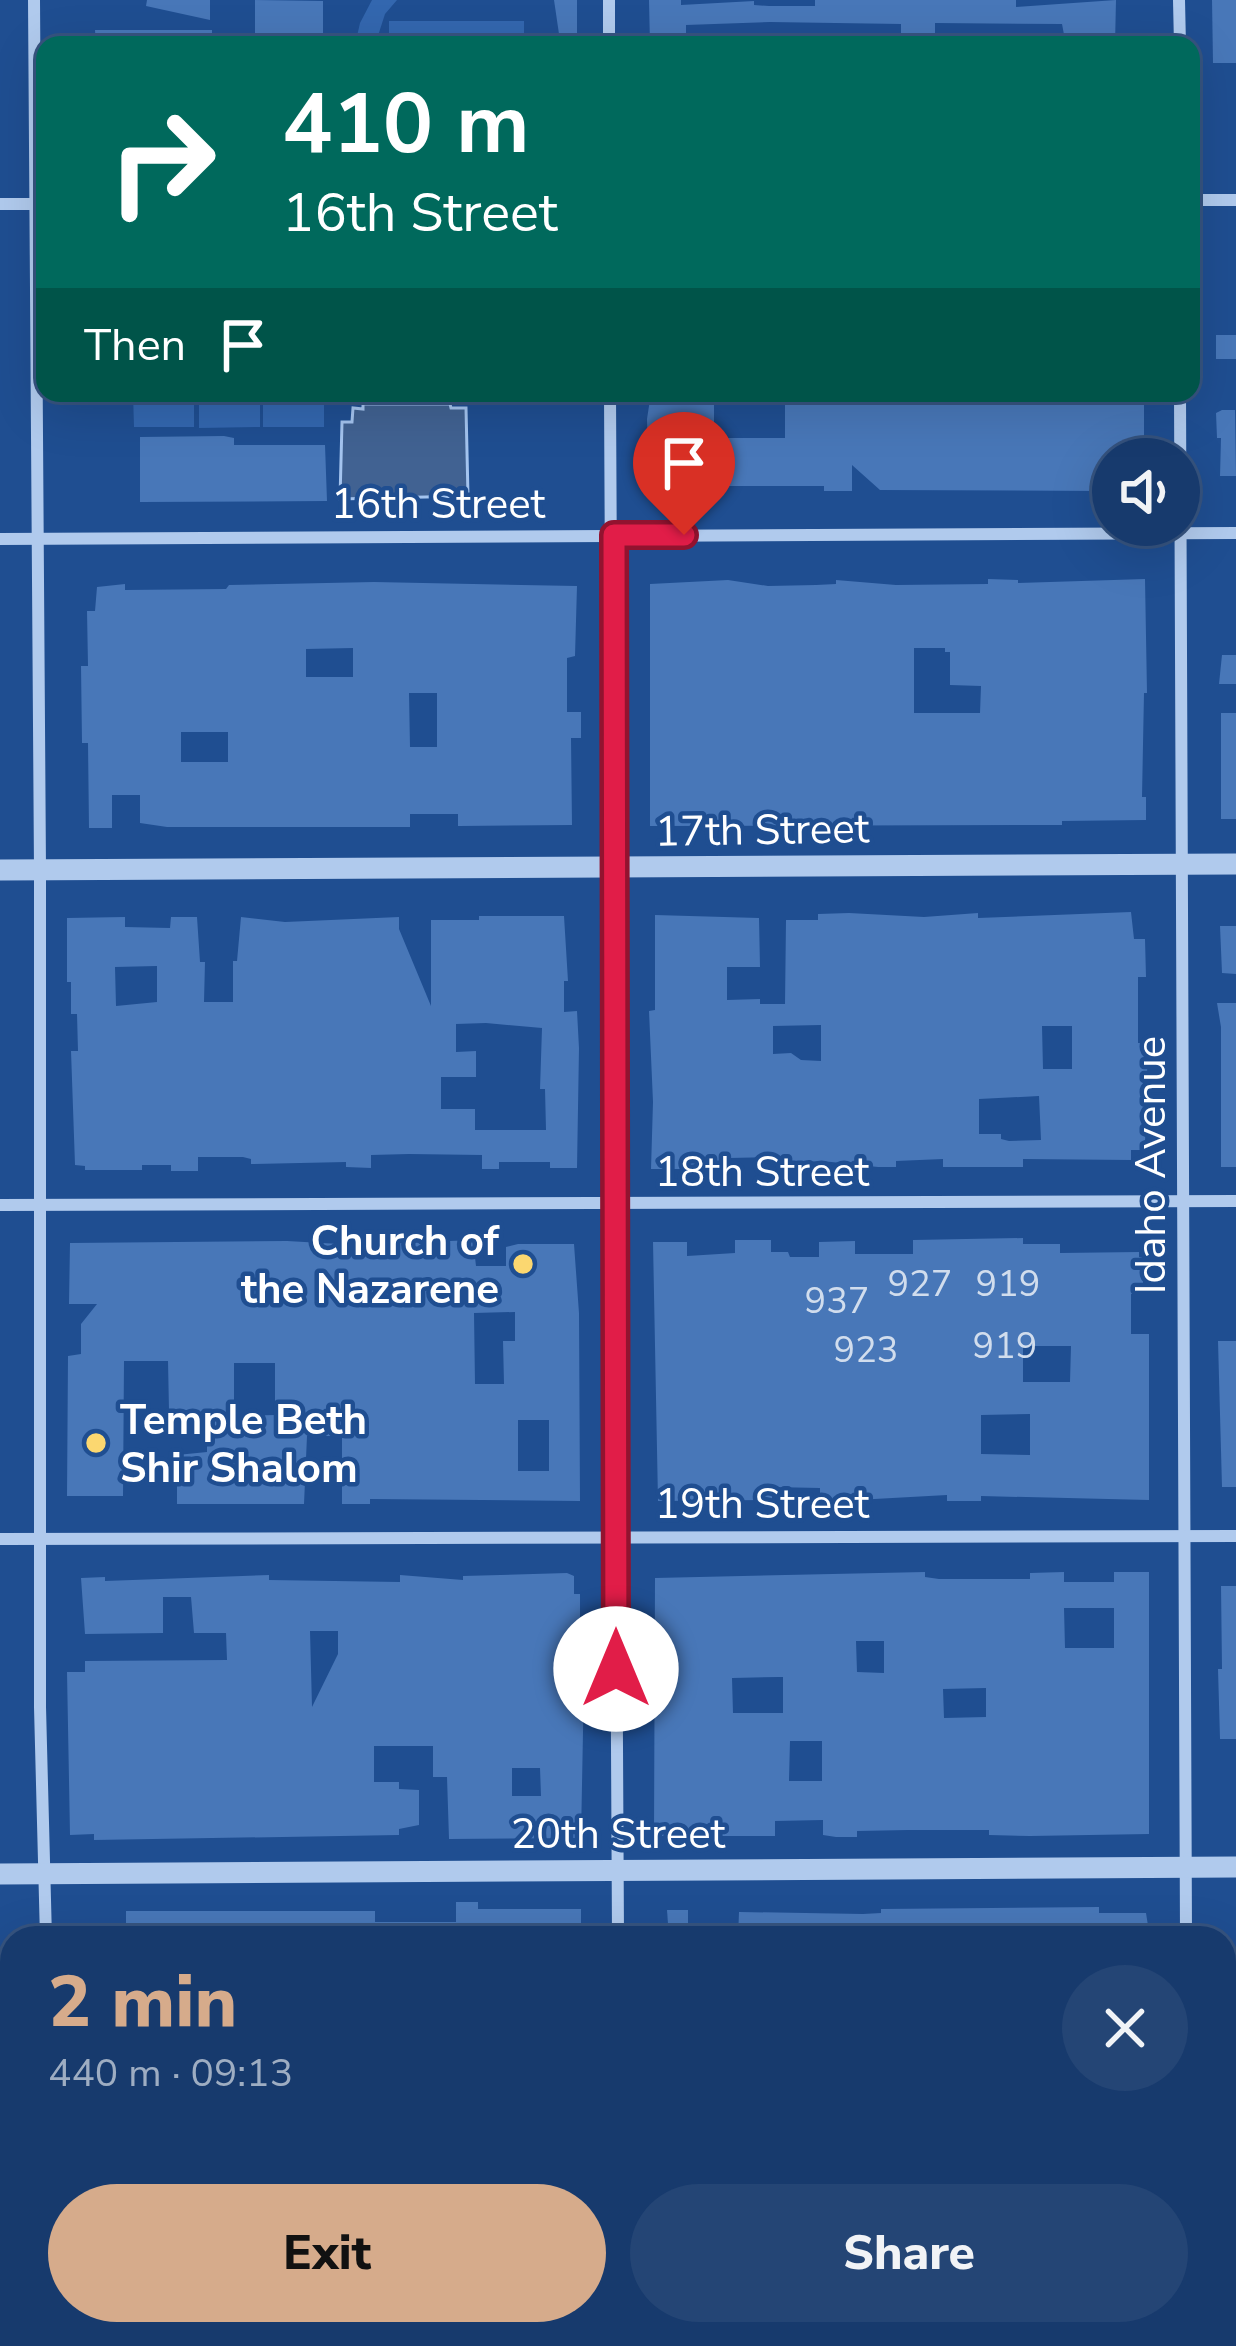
<!DOCTYPE html>
<meta charset="utf-8">
<style>
:root{--surface:#173a6d;--page:#244575;--text:#f1f3f6;--muted:#9eadc2;--line:#365480;--accent:#d6ab8b}
body{margin:0;font-family:"Nunito Sans",sans-serif;background:var(--page);color:var(--text);height:100vh;display:flex;flex-direction:column;font-size:45px;white-space:nowrap}
*{box-sizing:border-box;margin:0}
p{font-size:39px;color:var(--muted)}
.icon{flex:none;width:66px;height:66px;fill:none;stroke:currentColor;stroke-width:2;stroke-linecap:round;stroke-linejoin:round}
.map{position:relative;flex:1;overflow:hidden}
.drawer{position:absolute;left:0px;top:1926px;width:1236px;height:420px;display:flex;flex-direction:column;background:var(--surface);border-radius:36px 36px 0 0;box-shadow:0 12px 48px #0002,0 0 0 3px var(--line)}
.drawer>*{flex:none}
.guide{position:absolute;left:36px;top:36px;width:1164px;height:366px;border-radius:24px;box-shadow:0 12px 48px #0002,0 0 0 3px var(--line);background:#00695c;color:#fff;overflow:hidden}
.controls{position:absolute;left:1092px;top:438px;display:grid;gap:24px}
.controls a{display:grid;place-items:center;width:108px;height:108px;border-radius:50%;background:var(--surface);box-shadow:0 12px 48px #0002,0 0 0 3px var(--line);font-size:60px}
.pin{position:absolute;display:grid;place-items:center;width:102px;height:102px;color:#fff;margin:-123px -51px;border-radius:50% 50% 50% 0;rotate:-45deg;box-shadow:0 0 12px #0007}
.pin .icon{rotate:45deg}
.me{position:absolute;width:132px;margin:-66px;rotate:0deg;stroke-linejoin:round;filter:drop-shadow(0 0 9px #0008)}
.turn{display:flex;align-items:center;gap:42px;height:252px;padding:0 48px;font-size:54px}
.turn .icon{width:156px;height:156px;stroke-width:2.5}
.turn b{display:block;font-size:84px;line-height:102px}
.then{display:flex;align-items:center;height:114px;padding:0 48px;background:#0003;gap:24px;font-size:45px}
.round{display:grid;place-items:center;flex:none;width:126px;height:126px;border-radius:63px;background:var(--page)}
.headline{display:flex;align-items:center;justify-content:space-between;height:204px;padding:0 48px}
h1{font-size:72px;font-weight:800;line-height:90px;color:var(--accent)}
.button{display:flex;gap:24px;margin-top:auto;padding:24px 48px}
.button a{flex:1;height:138px;border-radius:72px;background:var(--accent);color:#111;font-size:48px;font-weight:800;line-height:138px;text-align:center}
.button a+a{background:var(--page);color:var(--text)}
.map>svg:first-child{display:block}
.green{fill:#3367af}
.water{fill:#416292;stroke:#a4c4ef;stroke-width:3}
.building{fill:#4877b8;fill-rule:evenodd}
.lines{fill:none;stroke-linecap:round;stroke-linejoin:round}
.minor{stroke:#b0caed;stroke-width:12}
.tertiary{stroke:#b0caed;stroke-width:21}
.route-casing{stroke:#92132f;stroke-width:30}
.route{stroke:#e11d48;stroke-width:21}
.poi-dot{fill:#fbd770;stroke:#1f4e91;stroke-width:4.5}
.labels{text-anchor:middle;stroke-width:9;stroke-linejoin:round;paint-order:stroke}
.number-label{font-size:36px;fill:#d1dded}
.street-label{font-size:42px;fill:#fff;stroke:#1f4e91}
.poi-label{font-size:42px;font-weight:bold;fill:#fff;stroke:#1f4e91;text-anchor:end}
</style>
<div class="map">
<svg width="1236" height="2346" viewBox="0 0 1236 2346">
<rect width="100%" height="100%" fill="#1f4e91"/>
<!-- green -->
<g class="green">
<polygon points="372,0 397,0 385,14 375,45 355,45 360,23"/>
<rect x="389" y="21" width="135" height="24"/>
<polygon points="133,393 194,393 194,427 134,427"/>
<polygon points="199,393 260,393 260,427 199,428"/>
<rect x="263" y="393" width="61" height="34"/>
</g>
<!-- water -->
<polygon class="water" points="363,404 450,404 451,408 466,408 468,496 340,499 342,422 352,422 353,408 363,409"/>
<!-- building -->
<g class="building">
<polygon points="147,0 210,0 210,20 146,6"/>
<polygon points="255,0 323,1 323,45 255,45"/>
<polygon points="554,0 577,0 577,34 559,34"/>
<polygon points="649,0 681,0 681,5 754,1 754,5 769,6 815,6 815,0 1016,0 1016,7 1116,0 1115,45 1066,45 1062,24 935,23 935,45 901,45 901,24 770,22 686,25 686,45 650,45"/>
<polygon points="1212,0 1236,0 1236,63 1213,63"/>
<polygon points="95,30 212,30 212,45 96,45"/>
<rect x="1216" y="335" width="20" height="24"/>
<polygon points="651,393 714,393 714,438 785,438 785,393 1144,393 1144,459 1113,459 1113,482 1102,482 1102,491 880,490 852,465 852,491 824,491 824,486 706,486 706,492 649,489 647,419"/>
<polygon points="1222,410 1235,410 1236,476 1220,476 1221,438 1217,438 1216,413"/>
<polygon points="224,436 234,438 234,445 325,445 327,501 140,502 140,437"/>
<path d="M988 579 1018 580V583L1145 579 1147 693H1144L1142 797H1146V820L1062 821V825L650 826V584L728 580 768 586 816 585 836 584V580L896 585 988 584ZM914 648H945V652H950V685L981 686 980 713H914Z"/>
<path d="M374 582 577 586 575 656 567 658V712H581V738H571L572 825 458 826V814H410V827H167L140 823V795H112V828H89L88 743H82L81 666H88L87 611H95L97 587 125 584V590L226 589 229 585ZM353 648V677H306V649ZM409 693H437V747H410ZM181 732H228V762H181Z"/>
<polygon points="1222,655 1236,655 1236,684 1219,684"/>
<rect x="1221" y="713" width="15" height="106"/>
<path d="M1131 912 1134 939H1145L1146 977H1138V1043H1148L1145 1143H1141V1150H1131V1160L1023 1159V1167H943V1159L896 1161V1167H878L822 1161 782 1163V1157L729 1158 730 1169H651L653 1102 649 1011 655 1010V915L759 918 760 967H727V1000L760 999V1004H785L786 920H818V914L849 913 924 917 978 913V918ZM821 1025V1061L801 1060 791 1053 773 1054V1026ZM1042 1026H1072V1069H1043ZM1039 1096 1041 1140 1009 1141 1001 1139V1134H979V1099Z"/>
<path d="M479 916H564L568 981H564V1012L577 1011 579 1048 577 1168H550V1162H499V1169H482V1155L409 1154 371 1155V1168L346 1167V1162L251 1164V1159L243 1157H198V1171H171V1165H142V1170H85V1166L75 1165 71 1051H78L77 1014H71V982H67V918L125 917V927L170 928 171 917H197L200 962H205L204 1002H233V961H237L241 917 285 922 399 917V929L431 1006V920H479ZM157 966V1002L116 1006 115 967ZM486 1023 542 1028 540 1089H545L546 1130H475V1109H441V1077H476V1051L456 1052V1024Z"/>
<polygon points="1220,926 1236,926 1236,974 1222,973"/>
<polygon points="1217,1003 1236,1003 1236,1167 1221,1167 1221,1027"/>
<path d="M1023 1238V1244H1060V1253L1139 1252V1257L1143 1258V1294H1131V1334H1149V1500L981 1496V1501H947V1495L820 1502V1488L772 1487V1500L658 1501 653 1242H687V1256L735 1253V1240H771V1252H788L790 1257H819V1242L855 1241V1254H913V1240ZM1023 1346H1071L1070 1382H1023ZM1030 1414V1455L981 1454V1415Z"/>
<path d="M473 1240 476 1266H506V1247L518 1244H574L579 1313 580 1501 370 1499V1504H342V1436H307L304 1504H177V1455L207 1452V1417H189V1410L169 1411 168 1361H124L123 1496H67L68 1356 81 1354V1324L97 1304H69L70 1243 287 1241 357 1245ZM515 1312V1341H503L504 1384H475L474 1313ZM234 1363H275V1415L234 1416ZM518 1420H549V1471H518Z"/>
<polygon points="1218,1341 1236,1341 1236,1487 1222,1487"/>
<path d="M925 1572V1577L939 1579H1030V1573L1064 1572V1582H1114V1572H1149V1834L1030 1836 989 1835V1830H908L857 1831V1837H836L823 1835V1820L775 1821V1836H654L655 1578ZM1064 1608H1114V1648H1065ZM856 1641H884V1673L857 1672ZM779 1677H783V1713H733L732 1678ZM986 1688V1717L944 1718 943 1689ZM790 1741H822V1781H789Z"/>
<path d="M567 1573 574 1576V1594H580V1668L584 1679 581 1838 449 1839 447 1777H433V1746H374V1782H399V1789L419 1790V1825L399 1829V1835L94 1840V1834L70 1835 67 1672H85V1661L227 1660 226 1633H194L191 1597H163V1633L85 1634 81 1578 105 1577V1581L269 1575V1580L400 1582V1575L463 1580V1576ZM310 1631H338V1654L312 1707ZM512 1768H540L541 1796H512Z"/>
<polygon points="1221,1586 1236,1586 1236,1739 1220,1739 1218,1669 1222,1669"/>
<polygon points="456,1902 478,1902 478,1909 581,1909 581,1936 126,1938 126,1911 375,1911 375,1922 456,1922"/>
<polygon points="1099,1907 1099,1913 1146,1913 1150,1938 738,1938 739,1912 863,1914 881,1913 881,1909"/>
<polygon points="667,1910 688,1910 688,1938 669,1938"/>
</g>
<g class="lines">
<!-- minor -->
<g class="minor">
<polyline points="34,0 40,870 40,1707 46,1938"/>
<polyline points="1179,0 1180,45"/>
<polyline points="609,45 609,0"/>
<polyline points="1191,200 1236,200"/>
<polyline points="0,204 35,204"/>
<polyline points="610,393 618,1938"/>
<polyline points="1180,393 1186,1938"/>
<polyline points="0,539 1236,533"/>
<polyline points="0,1205 1236,1201"/>
<polyline points="0,1539 1236,1536"/>
<polyline points="1224,2203 1236,2203"/>
<polyline points="0,2209 12,2209"/>
<polyline points="48,2334 48,2346"/>
<polyline points="619,2334 619,2346"/>
<polyline points="1189,2334 1189,2346"/>
</g>
<!-- tertiary -->
<g class="tertiary">
<polyline points="0,870 1236,864"/>
<polyline points="0,1874 1236,1867"/>
</g>
</g>
<g class="lines">
<defs>
<polyline id="route" points="616,1669 614,535 684,535"/>
</defs>
<!-- route casing -->
<use href="#route" class="route-casing"/>
<!-- route -->
<use href="#route" class="route"/>
</g>
<!-- markers -->
<g class="poi-dot">
<circle cx="523" cy="1264" r="12"/>
<circle cx="96" cy="1443" r="12"/>
</g>
<g class="labels">
<!-- number labels -->
<g class="number-label">
<text x="920" y="1296">927</text>
<text x="1008" y="1296">919</text>
<text x="837" y="1313">937</text>
<text x="1005" y="1358">919</text>
<text x="866" y="1362">923</text>
</g>
<!-- street labels -->
<g class="street-label">
<text x="438" y="518">16th Street</text>
<text transform="translate(762 829) rotate(-1)" y="15">17th Street</text>
<text transform="translate(1150 1165) rotate(-90)" y="15">Idaho Avenue</text>
<text x="762" y="1186">18th Street</text>
<text x="762" y="1518">19th Street</text>
<text x="618" y="1848">20th Street</text>
</g>
<!-- poi labels -->
<g class="poi-label">
<text x="499" y="1255">Church of<tspan x="499" dy="48">the Nazarene</tspan></text>
<text x="120" y="1434" text-anchor="start">Temple Beth<tspan x="120" dy="48">Shir Shalom</tspan></text>
</g>
</g>
</svg>
<div class="controls">
<a><svg class="icon" aria-label="sound" viewBox="0 0 24 24"><path d="M4 9h4l5-4v14l-5-4H4zM17 9q2 3 0 6"/></svg></a>
</div>
<div class="pin" style="left:684px;top:535px;background:#d93025"><svg class="icon" aria-label="arrive" viewBox="0 0 24 24"><path d="M6 21V4h12l-3 4 3 4H6"/></svg></div>
<svg class="me" style="left:616px;top:1669px" viewBox="-20 -20 40 40"><circle r="19" fill="#fff"/><path d="M0-13L10 11 0 6-10 11z" fill="#e11d48"/></svg>
<div class="guide">
<div class="turn"><svg class="icon" aria-label="right" viewBox="0 0 24 24"><path d="M7 20v-9h11M14 6l5 5-5 5"/></svg><div><b>410 m</b>16th Street</div></div>
<div class="then">Then<svg class="icon" aria-label="arrive" viewBox="0 0 24 24"><path d="M6 21V4h12l-3 4 3 4H6"/></svg></div>
</div>
<section class="drawer">
<div class="headline"><div><h1>2 min</h1><p>440 m · 09:13</p></div><a class="round"><svg class="icon" aria-label="close" viewBox="0 0 24 24"><path d="M6 6l12 12M18 6L6 18"/></svg></a></div>
<div class="button"><a>Exit</a><a>Share</a></div>
</section>
</div>
